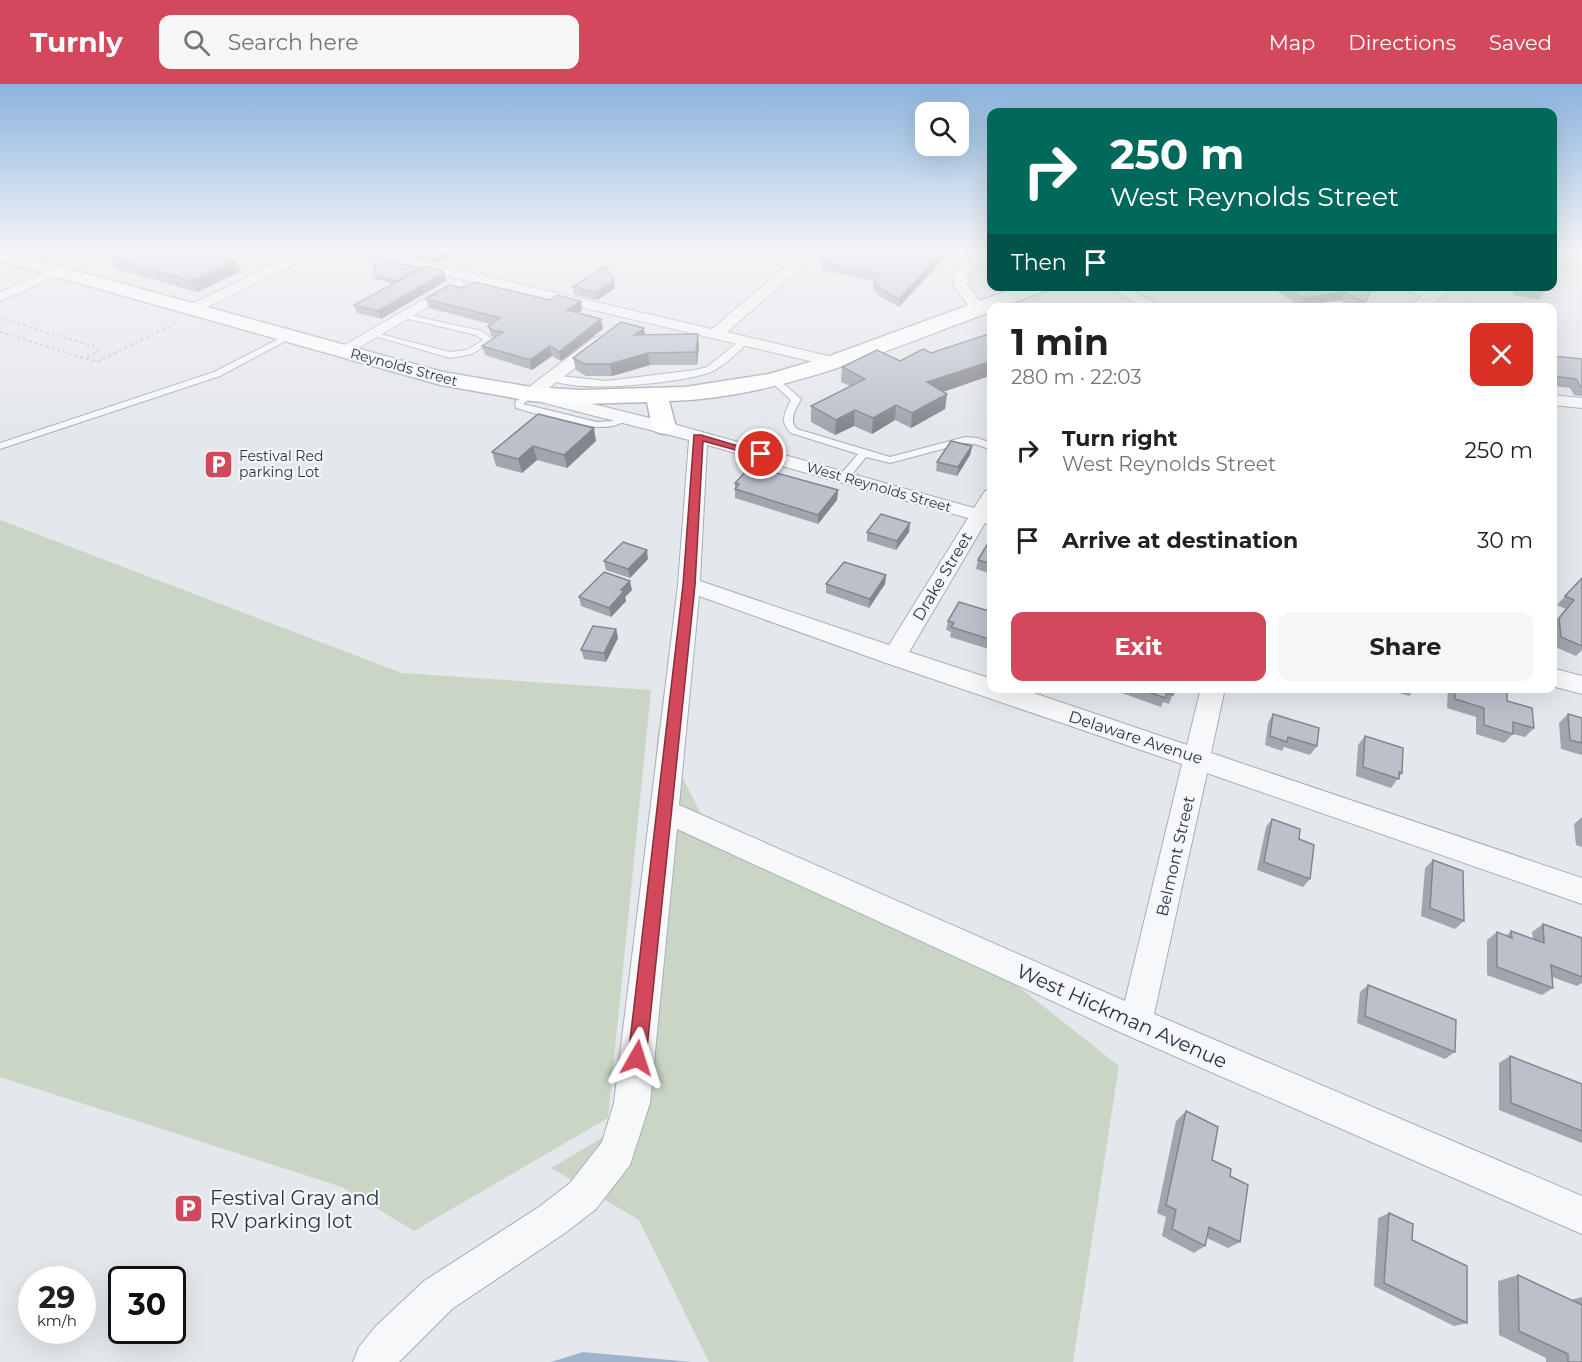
<!DOCTYPE html>
<meta charset="utf-8">
<style>
:root{--surface:#fff;--page:#f6f6f6;--text:#202124;--muted:#757577;--accent:#d1495b}
body{margin:0;font-family:Montserrat,sans-serif;background:var(--page);color:var(--text);height:100vh;display:flex;flex-direction:column;font-size:22px;white-space:nowrap}
*{box-sizing:border-box;margin:0}
p{font-size:20px;color:var(--muted)}
.icon{flex:none;width:33px;height:33px;fill:none;stroke:currentColor;stroke-width:2;stroke-linecap:round;stroke-linejoin:round}
.map{position:relative;flex:1;overflow:hidden}
.drawer{position:absolute;left:987px;top:219px;width:570px;height:390px;display:flex;flex-direction:column;background:var(--surface);border-radius:12px;box-shadow:0 6px 24px #0002}
.drawer>*{flex:none}
.banner{position:absolute;left:987px;top:24px;width:570px;height:183px;border-radius:12px;box-shadow:0 6px 24px #0002;background:#00695c;color:#fff;overflow:hidden}
.fabs{position:absolute;left:915px;top:18px;display:grid;gap:12px}
.fabs a{display:grid;place-items:center;width:54px;height:54px;border-radius:12px;background:var(--surface);box-shadow:0 6px 24px #0002;font-size:30px}
.speed{position:absolute;left:18px;top:1182px;display:flex;gap:12px;font-size:30px;font-weight:700;text-align:center}
.speed>*{display:grid;place-content:center;width:78px;height:78px;border-radius:50%;background:var(--surface);box-shadow:0 6px 24px #0002;line-height:1}
.speed small{font-size:15px;font-weight:400}
.speed .limit{border:3px solid #111;border-radius:9px;background:#fff;color:#111}
.pin{position:absolute;display:grid;place-items:center;width:51px;height:51px;color:#fff;margin:-26px;border:3px solid #fff;border-radius:50%;box-shadow:0 2px 6px #0007}
.me{position:absolute;width:66px;margin:-33px;rotate:6deg;stroke-linejoin:round;filter:drop-shadow(0 0 4px #0008)}
.turn{display:flex;align-items:center;gap:21px;height:126px;padding:0 24px;font-size:27px}
.turn .icon{width:78px;height:78px;stroke-width:2.5}
.turn b{display:block;font-size:42px;line-height:51px}
.then{display:flex;align-items:center;height:57px;padding:0 24px;background:#0003;gap:12px;font-size:22px}
.round{display:grid;place-items:center;flex:none;width:63px;height:63px;border-radius:12px;background:var(--page)}
.overview{display:flex;align-items:center;justify-content:space-between;height:102px;padding:0 24px}
h1{font-size:36px;font-weight:700;line-height:45px}
.action{display:flex;gap:12px;margin-top:auto;padding:12px 24px}
.action a{flex:1;height:69px;border-radius:12px;background:var(--accent);color:#fff;font-size:24px;font-weight:700;line-height:69px;text-align:center}
.action a+a{background:var(--page);color:var(--text)}
ul{padding:0;list-style:none}
li{display:flex;align-items:center;gap:18px;height:90px;padding:0 24px}
li div{flex:1}
li b{display:block;font-size:22px}
li em{font-style:normal}
header{display:flex;align-items:center;gap:36px;box-sizing:border-box;height:84px;padding:0 30px;background:var(--accent);color:#fff}
header strong{font-size:28px}
nav{display:flex;gap:33px;margin-inline-start:auto;font-size:21px}
.search{width:420px;height:54px;background:var(--page);display:flex;align-items:center;gap:15px;box-sizing:border-box;padding:0 21px;border-radius:12px;color:var(--muted);font-size:22px}
.map>svg:first-child{display:block}
.green{fill:#c9d6c5}
.water{fill:#9fb4cc}
.lines{fill:none;stroke-linecap:round;stroke-linejoin:round}
.lane-casing{stroke:#a9aeb7;stroke-width:2}
.street-casing{stroke:#a9aeb7;stroke-width:2}
.secondary-casing{stroke:#a9aeb7;stroke-width:3}
.path{stroke:#c2c5cb;stroke-width:2;stroke-dasharray:3 3;stroke-linecap:butt}
.lane{fill:#f7f8fa;fill-rule:evenodd}
.street{fill:#f7f8fa;fill-rule:evenodd}
.secondary{fill:#fff;fill-rule:evenodd}
.wall{fill:#a1a5ae}
.shaded-wall{fill:#83868d}
.building{fill:#bbc0ca;stroke:#83868d;stroke-width:1.5}
.route{fill:#d1495b;stroke:#882f3b;stroke-width:1.5}
.labels{text-anchor:middle;stroke-width:4.5;stroke-linejoin:round;paint-order:stroke}
.far-street-label{font-size:14px;fill:#2b3445;stroke:#f4f6f9}
.far-poi-label{font-size:14px;fill:#2b3445;stroke:#f4f6f9;text-anchor:start}
.street-label{font-size:16px;fill:#2b3445;stroke:#f4f6f9}
.near-street-label{font-size:20px;fill:#2b3445;stroke:#f4f6f9}
.near-poi-label{font-size:20px;fill:#2b3445;stroke:#f4f6f9;text-anchor:start}
</style>
<header>
<strong>Turnly</strong>
<div class="search"><svg class="icon" aria-label="search" viewBox="0 0 24 24"><circle cx="10" cy="10" r="6"/><path d="M15 15l6 6"/></svg>Search here</div>
<nav><a>Map</a><a>Directions</a><a>Saved</a></nav>
</header>
<div class="map">
<svg width="1582" height="1278" viewBox="0 0 1582 1278">
<rect width="100%" height="100%" fill="#e4e7ec"/>
<!-- green -->
<g class="green">
<polygon points="0,436 402,589 651,606 608,1034 414,1147 342,1103 0,993"/>
<polygon points="658,645 703,734 962,858 1119,982 1073,1278 709,1278 639,1136 551,1084 612,1048 623,1032"/>
</g>
<!-- water -->
<polygon class="water" points="583,1268 692,1278 551,1278"/>
<g class="lines">
<defs>
<g id="lane">
<polygon points="400,229 482,247 493,256 472,270 450,274 368,250 372,248 450,268 467,266 483,256 476,251 400,233"/>
<polygon points="288,250 295,252 220,292 0,365 0,359 214,288"/>
<path d="M743 254 750 256C741 266 724 282 711 288 682 299 572 311 548 294L552 291 606 297 695 286 707 283Z"/>
<path d="M770 293H776L801 315C796 325 788 336 797 345L890 373 965 353 977 354 992 359V366L975 360 965 359 890 379 866 373 848 395H840V391L858 370 791 349C779 338 785 328 791 316L770 297Z"/>
<path d="M531 307 536 310 523 320 597 338 614 337 624 330 629 333C609 357 542 331 516 324L515 318Z"/>
</g>
<g id="street">
<polygon points="99,166 118,166 0,217 0,208"/>
<polygon points="304,166 322,166 197,228 192,230 184,225 187,222"/>
<polygon points="348,166 373,166 712,245 806,166 821,166 727,248 841,275 843,278 835,283 355,170"/>
<polygon points="992,166 992,176 970,188 967,200 985,224 982,227 972,227 953,200 956,186"/>
<polygon points="457,196 462,197 464,200 462,203 348,270 336,270 334,267"/>
<polygon points="1105,202 1125,202 1165,224 1145,224"/>
<polygon points="1400,202 1421,202 1431,207 1438,202 1455,202 1427,224 1409,224 1421,213"/>
<path d="M600 252 608 257 606 260 544 308 670 339 974 424 985 407 992 405V441L985 439 909 568 992 595V604H1019L1187 661 1201 604H1225L1211 669 1582 794V820L1207 689 1154 930 1582 1112V1150L1124 950 677 745 650 1019 630 1081 596 1125 565 1149 452 1225 399 1278H353L359 1263 375 1243 424 1197 539 1123 570 1099 602 1058 614 1019 678 501 689 356 525 314 522 310 525 306 594 254ZM707 361 968 434 889 561 700 497ZM699 512 886 579 1182 680 1125 917 679 721Z"/>
<polygon points="1552,311 1582,314 1582,324 1552,321"/>
<polygon points="1552,584 1582,592 1582,610 1552,602"/>
</g>
<path id="secondary" d="M0 166 443 288 531 303 582 306 685 303 769 290 827 273 1021 202H1049L1047 206 1000 224H992V227C890 265 780 314 669 317L676 343 672 348 664 350 656 348 652 343 647 318 582 320 531 317 441 301 0 177Z"/>
</defs>
<!-- lane casing -->
<use href="#lane" class="lane-casing"/>
<!-- street casing -->
<use href="#street" class="street-casing"/>
<!-- secondary casing -->
<use href="#secondary" class="secondary-casing"/>
<!-- path -->
<g class="path">
<polyline points="0,234 96,263 98,267 85,274"/>
<polyline points="0,248 97,278 177,238"/>
</g>
<!-- lane -->
<use href="#lane" class="lane"/>
<!-- street -->
<use href="#street" class="street"/>
<!-- secondary -->
<use href="#secondary" class="secondary"/>
</g>
<!-- wall -->
<g class="wall">
<polygon points="384,166 462,166 438,179"/>
<polygon points="785,166 803,166 799,169"/>
<polygon points="817,166 946,166 945,173 899,223 879,212 873,205 874,197 822,186 822,178 826,175 817,173"/>
<polygon points="111,174 241,187 197,208 117,185"/>
<polygon points="420,185 444,189 446,197 381,235 357,229 354,221 393,200 374,195 373,191"/>
<polygon points="1277,202 1367,202 1372,205 1363,224 1356,224 1340,216 1299,222 1276,206"/>
<polygon points="1513,202 1544,202 1544,207 1539,216 1513,211"/>
<polygon points="573,203 615,204 597,216 574,211"/>
<polygon points="462,204 582,226 578,229 603,245 561,277 552,272 532,286 485,271 482,262 494,254 491,251 488,242 490,240 429,224 426,215"/>
<polygon points="645,251 699,262 697,281 650,281 612,292 586,292 576,286 573,274"/>
<polygon points="992,251 992,291 943,308 947,310 945,325 911,344 895,336 872,350 854,342 835,351 811,338 811,322 850,302 841,298 842,283 900,277 931,269"/>
<polygon points="1552,272 1582,275 1582,312 1574,311 1570,304 1552,302"/>
<polygon points="538,330 596,357 567,384 537,376 522,389 496,382 492,368"/>
<polygon points="972,362 970,371 957,392 936,387 937,378"/>
<polygon points="735,399 838,406 837,416 818,440 735,414"/>
<polygon points="910,439 909,448 896,466 867,457 867,448"/>
<polygon points="992,460 992,490 976,485 978,476"/>
<polygon points="648,475 630,494 606,486 604,477"/>
<polygon points="886,491 885,500 869,524 826,509 826,500"/>
<polygon points="1582,494 1582,566 1576,572 1553,562 1552,541 1566,525 1557,521"/>
<polygon points="632,506 625,513 626,517 611,533 581,522 579,513"/>
<polygon points="992,528 992,566 950,553 951,548 946,546 948,537"/>
<polygon points="616,545 618,554 606,578 584,575 581,566"/>
<polygon points="1108,604 1175,604 1169,620 1163,618 1161,623"/>
<polygon points="1384,604 1415,604 1409,612"/>
<polygon points="1448,604 1489,604 1507,617 1534,644 1525,653 1513,650 1504,659 1476,650 1476,633 1447,624"/>
<polygon points="1273,630 1317,662 1310,671 1284,663 1282,667 1265,661 1268,639"/>
<polygon points="1568,630 1582,634 1582,671 1561,665 1559,639"/>
<polygon points="1365,652 1402,689 1391,704 1356,692 1358,661"/>
<polygon points="1582,733 1582,763 1576,761 1574,740"/>
<polygon points="1272,735 1299,755 1310,795 1303,803 1257,786 1266,743"/>
<polygon points="1433,776 1464,837 1455,845 1421,832 1425,784"/>
<polygon points="1543,840 1582,854 1582,899 1577,902 1552,893 1553,904 1542,911 1487,891 1487,856 1497,848 1506,852 1511,847 1533,855 1532,848"/>
<polygon points="1368,901 1455,968 1445,975 1357,939 1360,908"/>
<polygon points="1510,972 1582,1000 1582,1059 1499,1026 1499,979"/>
<polygon points="1186,1027 1212,1076 1240,1158 1228,1164 1207,1154 1205,1162 1194,1169 1162,1152 1166,1133 1157,1129 1176,1037"/>
<polygon points="1389,1129 1412,1156 1467,1239 1454,1242 1374,1202 1378,1134"/>
<polygon points="1518,1191 1570,1216 1582,1213 1582,1278 1546,1278 1546,1274 1499,1251 1498,1197"/>
</g>
<!-- shaded-wall -->
<g class="shaded-wall">
<polygon points="450,166 462,166 438,179 436,173"/>
<polygon points="946,166 945,173 899,223 899,215"/>
<polygon points="236,177 241,187 197,208 191,197"/>
<polygon points="444,189 446,197 381,235 378,227"/>
<polygon points="614,196 615,204 597,216 596,208"/>
<polygon points="1343,208 1340,216 1299,222 1303,214"/>
<polygon points="581,217 582,226 568,236 567,226"/>
<polygon points="601,235 603,245 561,277 559,268"/>
<polygon points="644,244 646,256 634,251"/>
<polygon points="698,250 699,262 697,281 696,268"/>
<polygon points="550,262 552,272 532,286 530,276"/>
<polygon points="648,269 650,281 612,292 610,280"/>
<polygon points="992,277 992,291 925,314 927,298"/>
<polygon points="947,310 945,325 911,344 912,329"/>
<polygon points="896,321 895,336 872,350 873,334"/>
<polygon points="855,326 854,342 835,351 836,336"/>
<polygon points="594,344 596,357 567,384 564,371"/>
<polygon points="533,362 537,376 522,389 518,375"/>
<polygon points="972,362 970,371 957,392 958,383"/>
<polygon points="838,406 837,416 818,440 818,431"/>
<polygon points="910,439 909,448 896,466 897,457"/>
<polygon points="647,466 648,475 630,494 628,485"/>
<polygon points="886,491 885,500 869,524 870,515"/>
<polygon points="630,497 632,506 625,513 626,517 611,533 609,524 621,506"/>
<polygon points="616,545 618,554 606,578 604,569"/>
</g>
<!-- building -->
<g class="building">
<polygon points="131,166 196,166 236,177 191,197 111,174"/>
<polygon points="406,166 450,166 436,173"/>
<polygon points="823,166 945,166 899,215 879,204 874,197 881,190 822,178 834,168"/>
<polygon points="376,174 420,184 396,197 373,191"/>
<polygon points="426,182 442,186 444,189 378,227 354,221"/>
<polygon points="605,182 614,196 596,208 573,203"/>
<polygon points="474,198 550,216 557,211 581,217 567,226 601,235 559,268 550,262 530,276 482,262 503,248 492,246 488,242 500,234 426,215 450,201 462,204"/>
<polygon points="1286,202 1367,202 1372,205 1365,218 1343,208 1303,214"/>
<polygon points="1518,202 1544,202 1544,207 1518,203"/>
<polygon points="1467,219 1486,224 1465,224"/>
<polygon points="621,238 644,244 634,251 698,250 696,268 648,269 610,280 584,280 573,274"/>
<polygon points="989,250 992,251 992,277 927,298 947,310 912,329 896,321 873,334 855,326 836,336 811,322 865,295 842,283 877,266 900,277 923,265 931,269"/>
<polygon points="1552,272 1582,275 1582,303 1580,302 1576,295 1552,292"/>
<polygon points="538,330 594,344 564,371 533,362 518,375 492,368"/>
<polygon points="951,357 972,362 958,383 937,378"/>
<polygon points="751,382 838,406 818,431 735,405 739,400 735,399"/>
<polygon points="881,430 910,439 897,457 867,448"/>
<polygon points="623,458 647,466 628,485 604,477"/>
<polygon points="988,459 992,460 992,480 978,476"/>
<polygon points="844,478 886,491 870,515 826,500"/>
<polygon points="604,488 630,497 621,506 624,507 609,524 579,513"/>
<polygon points="1582,494 1582,562 1561,553 1559,534 1574,516 1565,512"/>
<polygon points="959,518 992,528 992,556 951,543 954,539 948,537"/>
<polygon points="593,542 616,545 604,569 581,566"/>
<polygon points="1138,604 1175,604 1173,611 1167,609 1165,614"/>
<polygon points="1455,604 1489,604 1507,609 1507,617 1532,624 1534,644 1513,638 1513,650 1484,641 1484,624 1455,615"/>
<polygon points="1273,630 1319,644 1317,662 1288,653 1287,658 1270,652"/>
<polygon points="1568,630 1582,634 1582,659 1570,656"/>
<polygon points="1365,652 1403,664 1402,689 1399,688 1399,695 1363,683"/>
<polygon points="1272,735 1300,745 1299,755 1314,761 1310,795 1264,778"/>
<polygon points="1433,776 1463,787 1464,837 1430,824"/>
<polygon points="1543,840 1582,854 1582,893 1551,881 1553,904 1497,883 1497,848 1512,854 1511,847 1544,859"/>
<polygon points="1368,901 1456,936 1455,968 1365,932"/>
<polygon points="1510,972 1582,1000 1582,1047 1511,1019"/>
<polygon points="1186,1027 1218,1043 1212,1076 1231,1085 1230,1092 1248,1101 1240,1158 1209,1143 1205,1162 1172,1145 1176,1126 1166,1121"/>
<polygon points="1389,1129 1413,1140 1412,1156 1467,1182 1467,1239 1384,1199"/>
<polygon points="1518,1191 1582,1221 1582,1278 1568,1278 1568,1270 1519,1247"/>
</g>
<!-- sky -->
<linearGradient id="sky" x2="0" y2="1"><stop stop-color="#8bb4dd"/><stop offset="0.48" stop-color="#f3f4f6"/><stop offset="1" stop-color="#f3f4f6" stop-opacity="0"/></linearGradient>
<rect width="1582" height="345" fill="url(#sky)"/>
<!-- route -->
<polygon class="route" points="694,351 701,351 766,370 761,373 703,357 695,501 646,974 643,980 637,983 630,980 628,974 683,501"/>
<!-- icons -->
<defs>
<symbol id="parking-square" viewBox="-11 -11 22 22"><rect x="-9" y="-9" width="18" height="18" rx="4" fill="#d1495b" stroke="#f4f6f9"/><path d="M-3.5-5.5H1a3.5 3.5 0 0 1 0 7H-1V5.5H-3.5ZM-1-3.4V-.6H.8a1.4 1.4 0 0 0 0-2.8Z" fill="#fff"/></symbol>
</defs>
<g fill-rule="evenodd">
<use href="#parking-square" x="202" y="364" width="33" height="33"/>
<use href="#parking-square" x="172" y="1108" width="33" height="33"/>
</g>
<g class="labels">
<!-- far-street labels -->
<g class="far-street-label">
<text transform="translate(404 283) rotate(15)" y="5">Reynolds Street</text>
<text transform="translate(879 403) rotate(16)" y="5">West Reynolds Street</text>
</g>
<!-- far-poi labels -->
<g class="far-poi-label">
<text x="239" y="377">Festival Red<tspan x="239" dy="16">parking Lot</tspan></text>
</g>
<!-- street labels -->
<g class="street-label">
<text transform="translate(942 492) rotate(-59)" y="6">Drake Street</text>
<text transform="translate(1136 653) rotate(18)" y="6">Delaware Avenue</text>
<text transform="translate(1175 772) rotate(-77)" y="6">Belmont Street</text>
</g>
<!-- near-street labels -->
<g class="near-street-label">
<text transform="translate(1122 932) rotate(24)" y="7">West Hickman Avenue</text>
</g>
<!-- near-poi labels -->
<g class="near-poi-label">
<text x="210" y="1121">Festival Gray and<tspan x="210" dy="23">RV parking lot</tspan></text>
</g>
</g>
</svg>
<div class="fabs">
<a><svg class="icon" aria-label="search" viewBox="0 0 24 24"><circle cx="10" cy="10" r="6"/><path d="M15 15l6 6"/></svg></a>
</div>
<div class="speed"><div>29<small>km/h</small></div><div class="limit">30</div></div>
<div class="pin" style="left:761px;top:370px;background:#d93025"><svg class="icon" aria-label="arrive" viewBox="0 0 24 24"><path d="M6 21V4h12l-3 4 3 4H6"/></svg></div>
<svg class="me" style="left:637px;top:974px" viewBox="-20 -20 40 40"><path d="M0-17L14 15 0 8-14 15z" fill="#d1495b" stroke="#fff" stroke-width="4"/></svg>
<div class="banner">
<div class="turn"><svg class="icon" aria-label="right" viewBox="0 0 24 24"><path d="M7 20v-9h11M14 6l5 5-5 5"/></svg><div><b>250 m</b>West Reynolds Street</div></div>
<div class="then">Then<svg class="icon" aria-label="arrive" viewBox="0 0 24 24"><path d="M6 21V4h12l-3 4 3 4H6"/></svg></div>
</div>
<section class="drawer">
<div class="overview"><div><h1>1 min</h1><p>280 m · 22:03</p></div><a class="round" style="background:#d93025;color:#fff"><svg class="icon" aria-label="close" viewBox="0 0 24 24"><path d="M6 6l12 12M18 6L6 18"/></svg></a></div>
<ul>
<li><svg class="icon" aria-label="right" viewBox="0 0 24 24"><path d="M7 20v-9h11M14 6l5 5-5 5"/></svg><div><b>Turn right</b><p>West Reynolds Street</p></div><em>250 m</em></li>
<li><svg class="icon" aria-label="arrive" viewBox="0 0 24 24"><path d="M6 21V4h12l-3 4 3 4H6"/></svg><div><b>Arrive at destination</b></div><em>30 m</em></li>
</ul>
<div class="action"><a>Exit</a><a>Share</a></div>
</section>
</div>
